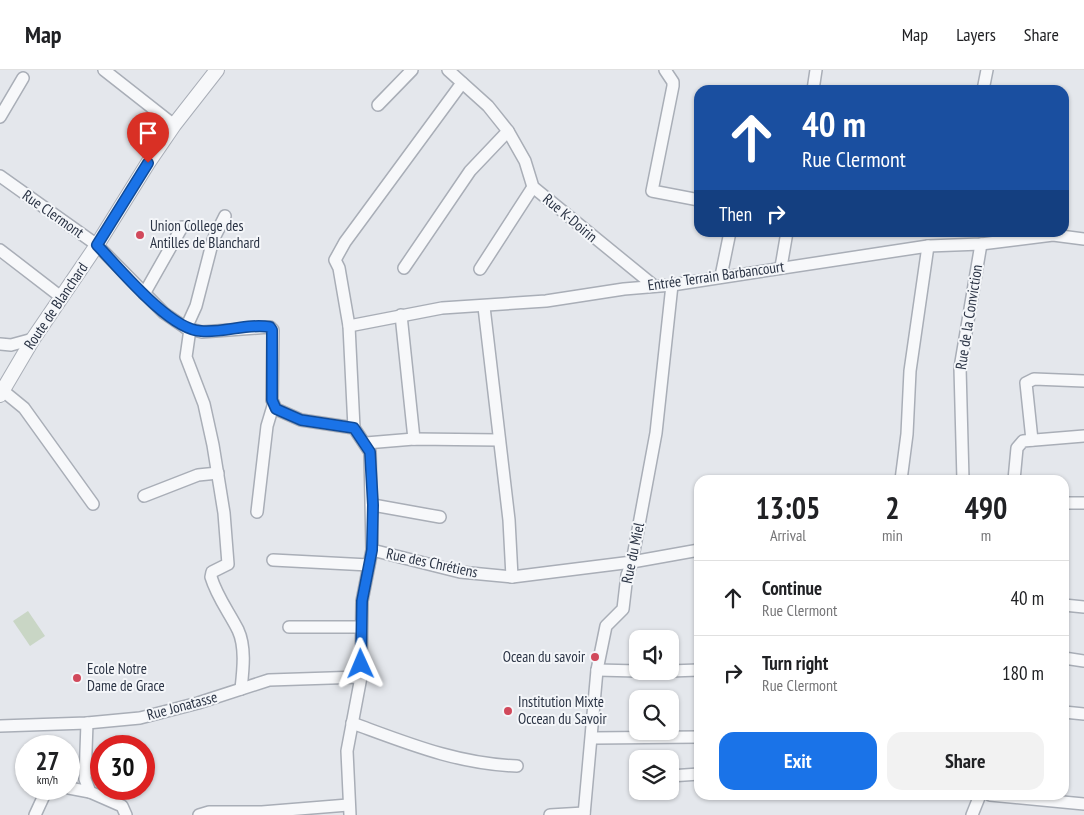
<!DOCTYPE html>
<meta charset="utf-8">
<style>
:root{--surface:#fff;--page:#f2f2f2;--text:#202124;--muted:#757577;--line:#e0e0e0;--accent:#1a73e8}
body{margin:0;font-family:"PT Sans Narrow",sans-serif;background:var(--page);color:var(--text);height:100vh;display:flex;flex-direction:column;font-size:19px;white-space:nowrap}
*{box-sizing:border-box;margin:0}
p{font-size:16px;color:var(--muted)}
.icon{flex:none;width:28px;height:28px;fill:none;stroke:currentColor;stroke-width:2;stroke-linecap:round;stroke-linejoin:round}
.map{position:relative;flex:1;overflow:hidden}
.panel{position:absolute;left:694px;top:405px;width:375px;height:325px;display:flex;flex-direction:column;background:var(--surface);border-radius:15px;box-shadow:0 1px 4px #0004}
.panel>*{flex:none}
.hud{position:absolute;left:694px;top:15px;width:375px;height:152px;border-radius:15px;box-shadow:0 1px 4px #0004;background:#1a4fa0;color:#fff;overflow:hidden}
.tools{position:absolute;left:629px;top:560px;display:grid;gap:10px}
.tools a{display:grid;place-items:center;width:50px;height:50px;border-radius:10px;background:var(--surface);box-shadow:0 1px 4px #0004;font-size:25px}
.speed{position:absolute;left:15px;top:665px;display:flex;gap:10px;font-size:25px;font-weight:700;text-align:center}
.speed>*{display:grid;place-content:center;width:65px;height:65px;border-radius:50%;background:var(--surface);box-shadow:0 1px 4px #0004;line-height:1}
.speed small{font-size:12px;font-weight:400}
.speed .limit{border:8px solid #d22;background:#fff;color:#111}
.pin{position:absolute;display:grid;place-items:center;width:42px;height:42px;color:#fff;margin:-51px -21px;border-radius:50% 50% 50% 0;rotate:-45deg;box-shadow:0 0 5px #0007}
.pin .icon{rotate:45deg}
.me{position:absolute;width:55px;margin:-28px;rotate:359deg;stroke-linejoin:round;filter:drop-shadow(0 0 4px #0008)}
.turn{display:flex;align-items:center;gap:18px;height:105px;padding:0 25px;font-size:22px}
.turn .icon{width:65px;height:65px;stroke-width:2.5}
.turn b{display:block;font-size:35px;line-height:42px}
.then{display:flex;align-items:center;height:48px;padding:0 25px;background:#0003;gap:10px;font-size:19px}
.eta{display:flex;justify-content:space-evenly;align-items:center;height:85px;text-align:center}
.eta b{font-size:30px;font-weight:700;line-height:35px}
.cta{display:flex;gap:10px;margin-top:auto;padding:10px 25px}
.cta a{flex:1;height:58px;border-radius:15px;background:var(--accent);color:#fff;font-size:20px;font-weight:700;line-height:58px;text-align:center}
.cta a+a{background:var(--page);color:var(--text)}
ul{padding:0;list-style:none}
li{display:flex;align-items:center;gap:15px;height:75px;padding:0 25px;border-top:1px solid var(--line)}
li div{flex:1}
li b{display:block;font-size:19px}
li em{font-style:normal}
header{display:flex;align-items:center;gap:30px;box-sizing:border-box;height:70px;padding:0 25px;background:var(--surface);border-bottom:1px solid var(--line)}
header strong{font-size:24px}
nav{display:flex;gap:28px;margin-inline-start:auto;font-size:18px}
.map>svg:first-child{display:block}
.green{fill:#c9d6c5}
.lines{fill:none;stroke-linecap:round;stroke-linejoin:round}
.minor-casing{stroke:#a9aeb7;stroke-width:14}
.tertiary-casing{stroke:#a9aeb7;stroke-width:16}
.minor{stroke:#f7f8fa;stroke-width:11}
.tertiary{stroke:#f7f8fa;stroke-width:14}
.route-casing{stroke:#114b97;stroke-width:12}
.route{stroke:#1a73e8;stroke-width:9}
.poi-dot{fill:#d1495b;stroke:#f4f6f9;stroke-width:2}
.labels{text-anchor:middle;stroke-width:4;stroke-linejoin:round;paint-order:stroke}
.street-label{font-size:15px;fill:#2b3445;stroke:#f4f6f9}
.poi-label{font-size:15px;fill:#2b3445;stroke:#f4f6f9;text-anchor:start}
</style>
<header>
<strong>Map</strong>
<nav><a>Map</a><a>Layers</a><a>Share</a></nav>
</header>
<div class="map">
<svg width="1084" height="745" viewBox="0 0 1084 745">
<rect width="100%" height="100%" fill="#e4e7ec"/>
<!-- green -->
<polygon class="green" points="28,541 45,566 30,576 13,551"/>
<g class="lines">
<defs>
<g id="minor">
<polyline points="104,0 174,55"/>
<polyline points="448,0 488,36 508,61 525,91 533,117 653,215"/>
<polyline points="665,0 673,12 673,16 652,121 699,130"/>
<polyline points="813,20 816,0"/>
<polyline points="983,20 987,0"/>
<polyline points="378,35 412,0"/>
<polyline points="0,47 23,8"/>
<polyline points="0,106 97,175 164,243 186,258 202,262 270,257 273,260 272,330 276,339 301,350 354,358 370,382 372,480 362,531 361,607 347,681 350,745"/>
<polyline points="0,180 61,227"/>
<polyline points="781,197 787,162"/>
<polyline points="404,198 470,101 508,61"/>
<polyline points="480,199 533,117"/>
<polyline points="721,206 730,162"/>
<polyline points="144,224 182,157"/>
<polyline points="484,237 509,450 512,507"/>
<polyline points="401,245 414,369"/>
<polyline points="349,256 442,238 546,231 624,219 672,215 928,176 981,174 1053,165 1084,169"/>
<polyline points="186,258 196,236 213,170 225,146"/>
<path d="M190 259 186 287 204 334 213 375 224 443 228 494 212 502 211 507C217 527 229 542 238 560 246 577 243 601 241 619"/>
<polyline points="0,274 11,275 33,269"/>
<polyline points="2,320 24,338 93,434"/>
<polyline points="354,358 349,256 339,198 335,190 345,172 462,13"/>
<polyline points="1032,370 1026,313 1034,309 1084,311"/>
<polyline points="366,373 414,369 499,370"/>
<polyline points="901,410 907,364 910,301 928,176"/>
<polyline points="963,410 960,298 981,174"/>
<polyline points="1014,410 1017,378 1023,371 1084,366"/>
<polyline points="144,426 198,405 218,403"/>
<polyline points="1064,433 1084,433"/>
<polyline points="373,435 440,447"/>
<polyline points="257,442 267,356 273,336"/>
<polyline points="372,480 460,502 512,507 632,492 699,480"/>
<polyline points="273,490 369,495"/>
<polyline points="1064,535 1084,537"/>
<polyline points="289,557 361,557"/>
<polyline points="1064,588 1084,591"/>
<polyline points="597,600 638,601"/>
<polyline points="670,601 699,600"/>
<polyline points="1064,642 1084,644"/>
<polyline points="87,653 85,709 90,722 122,736 126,745"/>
<path d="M352 653C407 673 457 694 517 696"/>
<polyline points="0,656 87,653 140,648 198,633 269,610 361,607"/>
<polyline points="593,668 699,667"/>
<polyline points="670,706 699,704"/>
<polyline points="69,718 90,722"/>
<polyline points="990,725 1084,734"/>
<polyline points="35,745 47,719"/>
<polyline points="199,745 209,742 262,742 348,735"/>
<polyline points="550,745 584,743"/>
<polyline points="584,745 597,600 606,556 623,539 627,505 632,492 656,363 672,215"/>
<polyline points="972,745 980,725"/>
</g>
<polyline id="tertiary" points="0,325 33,269 97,175 148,93 174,55 217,0"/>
</defs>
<!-- minor casing -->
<use href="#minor" class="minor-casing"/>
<!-- tertiary casing -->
<use href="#tertiary" class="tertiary-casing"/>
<!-- minor -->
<use href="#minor" class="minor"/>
<!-- tertiary -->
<use href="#tertiary" class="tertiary"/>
</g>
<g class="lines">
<defs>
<path id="route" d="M148 93 97 175C119 198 170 260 201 261 224 263 248 253 270 257L272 260V330L276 339 301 350 354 358 370 382 373 435 372 480 362 531 361 594"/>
</defs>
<!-- route casing -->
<use href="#route" class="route-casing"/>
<!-- route -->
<use href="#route" class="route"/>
</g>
<!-- markers -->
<g class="poi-dot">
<circle cx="140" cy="165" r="5"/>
<circle cx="595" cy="587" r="5"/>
<circle cx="77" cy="608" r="5"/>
<circle cx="508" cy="641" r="5"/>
</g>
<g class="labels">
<!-- street labels -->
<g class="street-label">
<text transform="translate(53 144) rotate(35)" y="5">Rue Clermont</text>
<text transform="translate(570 148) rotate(40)" y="5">Rue K-Doirin</text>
<text transform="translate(716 206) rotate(-8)" y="5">Entrée Terrain Barbancourt</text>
<text transform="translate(56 236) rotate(-56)" y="5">Route de Blanchard</text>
<text transform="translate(969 247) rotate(-81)" y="5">Rue de la Conviction</text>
<text transform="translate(633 483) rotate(-78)" y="5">Rue du Miel</text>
<text transform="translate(432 493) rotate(12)" y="5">Rue des Chrétiens</text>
<text transform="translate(182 636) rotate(-15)" y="5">Rue Jonatasse</text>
</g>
<!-- poi labels -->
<g class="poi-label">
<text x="150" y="161">Union College des<tspan x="150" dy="17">Antilles de Blanchard</tspan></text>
<text x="585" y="592" text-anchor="end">Ocean du savoir</text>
<text x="87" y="604">Ecole Notre<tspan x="87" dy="17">Dame de Grace</tspan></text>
<text x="518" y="637">Institution Mixte<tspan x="518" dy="17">Occean du Savoir</tspan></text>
</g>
</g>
</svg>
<div class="tools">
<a><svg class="icon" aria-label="sound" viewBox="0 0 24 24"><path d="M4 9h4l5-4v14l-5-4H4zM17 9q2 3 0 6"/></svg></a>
<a><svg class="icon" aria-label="search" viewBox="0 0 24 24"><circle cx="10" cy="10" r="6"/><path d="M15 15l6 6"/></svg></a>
<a><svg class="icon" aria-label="layers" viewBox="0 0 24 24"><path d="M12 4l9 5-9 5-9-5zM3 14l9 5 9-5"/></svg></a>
</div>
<div class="speed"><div>27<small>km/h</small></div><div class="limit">30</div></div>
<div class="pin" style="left:148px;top:93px;background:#d93025"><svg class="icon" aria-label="arrive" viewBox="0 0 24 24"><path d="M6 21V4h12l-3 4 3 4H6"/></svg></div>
<svg class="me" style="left:361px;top:594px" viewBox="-20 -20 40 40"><path d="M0-17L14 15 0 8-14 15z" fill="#1a73e8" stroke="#fff" stroke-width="4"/></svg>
<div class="hud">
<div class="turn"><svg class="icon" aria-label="ahead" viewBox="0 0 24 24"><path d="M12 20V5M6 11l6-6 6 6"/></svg><div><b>40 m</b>Rue Clermont</div></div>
<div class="then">Then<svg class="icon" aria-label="right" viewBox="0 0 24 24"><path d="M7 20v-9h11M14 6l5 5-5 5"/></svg></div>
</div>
<section class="panel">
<div class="eta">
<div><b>13:05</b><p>Arrival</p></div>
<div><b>2</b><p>min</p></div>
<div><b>490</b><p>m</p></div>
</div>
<ul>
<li><svg class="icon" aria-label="ahead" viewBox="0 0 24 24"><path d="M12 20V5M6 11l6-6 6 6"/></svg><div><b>Continue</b><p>Rue Clermont</p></div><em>40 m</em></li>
<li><svg class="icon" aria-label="right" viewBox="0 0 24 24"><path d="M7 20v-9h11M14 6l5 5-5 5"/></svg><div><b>Turn right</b><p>Rue Clermont</p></div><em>180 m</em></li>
</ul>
<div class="cta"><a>Exit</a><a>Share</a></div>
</section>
</div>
